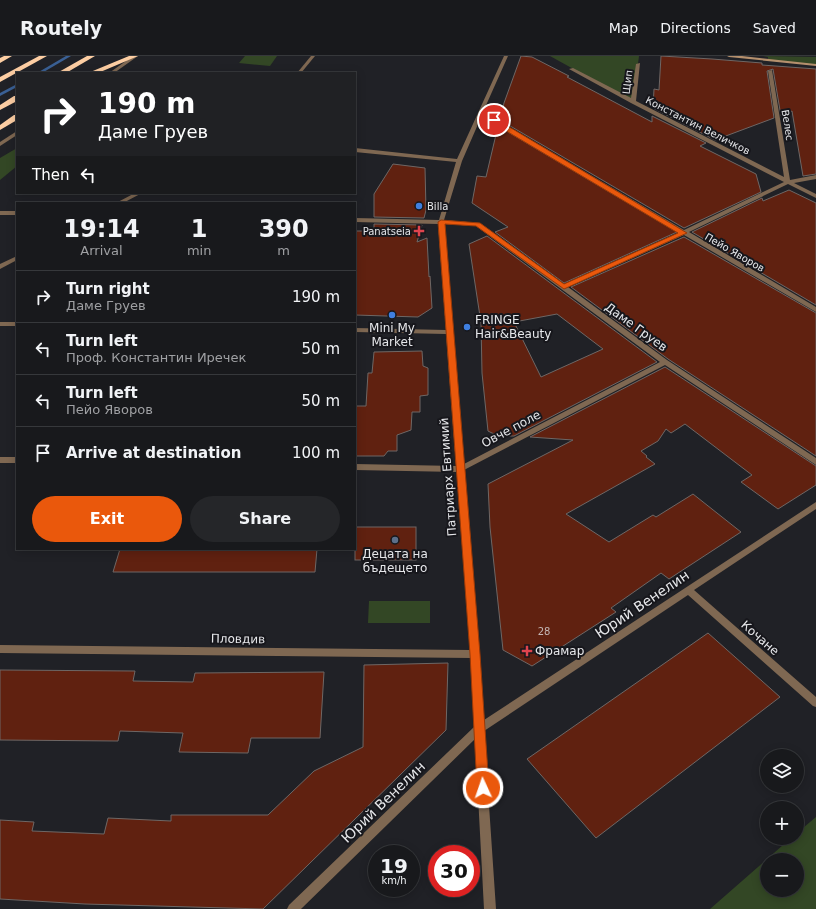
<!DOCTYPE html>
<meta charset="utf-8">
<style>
:root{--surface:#18191c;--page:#252629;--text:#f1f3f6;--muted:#9fa0a3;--line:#36383b;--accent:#ea580c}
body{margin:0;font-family:"DejaVu Sans",sans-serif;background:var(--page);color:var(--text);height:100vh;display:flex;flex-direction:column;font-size:15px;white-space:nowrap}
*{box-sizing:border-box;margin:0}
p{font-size:13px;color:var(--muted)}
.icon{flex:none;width:22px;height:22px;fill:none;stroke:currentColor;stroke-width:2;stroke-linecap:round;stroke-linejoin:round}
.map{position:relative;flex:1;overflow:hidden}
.drawer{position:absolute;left:16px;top:146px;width:340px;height:348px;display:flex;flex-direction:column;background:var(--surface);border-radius:0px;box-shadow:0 2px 10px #0003,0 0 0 1px var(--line)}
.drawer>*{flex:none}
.guide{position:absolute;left:16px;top:16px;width:340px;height:122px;border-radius:0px;box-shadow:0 2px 10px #0003,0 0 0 1px var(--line);background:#202124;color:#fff;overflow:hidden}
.buttons{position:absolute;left:760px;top:693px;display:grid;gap:8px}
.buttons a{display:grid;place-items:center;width:44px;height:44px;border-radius:50%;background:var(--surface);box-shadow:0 2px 10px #0003,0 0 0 1px var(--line);font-size:20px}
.speed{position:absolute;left:368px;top:789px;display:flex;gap:8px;font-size:20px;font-weight:700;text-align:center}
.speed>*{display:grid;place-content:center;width:52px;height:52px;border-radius:50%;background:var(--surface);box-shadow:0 2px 10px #0003,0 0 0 1px var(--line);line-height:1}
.speed small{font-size:10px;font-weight:400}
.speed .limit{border:6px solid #d22;background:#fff;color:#111}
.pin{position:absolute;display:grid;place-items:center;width:34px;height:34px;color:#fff;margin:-17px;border:2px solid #fff;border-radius:50%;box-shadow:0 1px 4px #0007}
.me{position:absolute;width:44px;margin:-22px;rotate:357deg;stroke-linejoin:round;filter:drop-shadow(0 0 3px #0008)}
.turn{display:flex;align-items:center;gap:14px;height:84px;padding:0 16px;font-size:18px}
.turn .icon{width:52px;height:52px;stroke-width:2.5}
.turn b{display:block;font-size:28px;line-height:34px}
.then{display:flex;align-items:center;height:38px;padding:0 16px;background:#0003;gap:8px;font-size:15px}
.eta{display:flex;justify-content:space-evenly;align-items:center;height:68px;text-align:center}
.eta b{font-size:24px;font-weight:700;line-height:28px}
.action{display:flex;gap:8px;margin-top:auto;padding:8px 16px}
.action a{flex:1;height:46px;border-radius:24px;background:var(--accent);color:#fff;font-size:16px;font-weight:700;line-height:46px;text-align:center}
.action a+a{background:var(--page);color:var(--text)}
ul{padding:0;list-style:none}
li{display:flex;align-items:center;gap:12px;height:52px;padding:0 16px;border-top:1px solid var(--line)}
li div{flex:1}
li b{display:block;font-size:15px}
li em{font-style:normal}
header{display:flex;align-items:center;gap:24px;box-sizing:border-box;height:56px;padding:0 20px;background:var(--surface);border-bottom:1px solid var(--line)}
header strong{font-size:19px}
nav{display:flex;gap:22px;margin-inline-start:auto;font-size:14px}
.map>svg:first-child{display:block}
.green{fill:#334725;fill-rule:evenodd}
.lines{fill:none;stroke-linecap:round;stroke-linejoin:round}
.stream{fill:#3a6095;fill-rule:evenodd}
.building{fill:#602110;stroke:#6e6765;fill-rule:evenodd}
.street{fill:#7f6852;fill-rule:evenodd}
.secondary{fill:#b5906d;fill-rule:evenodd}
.highway{fill:#fdcea3;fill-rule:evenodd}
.route{fill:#ea580c;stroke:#983908}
.shop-dot{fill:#3f7fe0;stroke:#17171c;stroke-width:1.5}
.health-dot{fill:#e0444e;stroke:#17171c;stroke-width:1.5}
.service-dot{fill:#5c6f8a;stroke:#17171c;stroke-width:1.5}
.labels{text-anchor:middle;stroke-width:4;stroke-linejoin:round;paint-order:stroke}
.far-street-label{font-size:10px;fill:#e6e7ea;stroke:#17171c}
.far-poi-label{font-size:10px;fill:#e6e7ea;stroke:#17171c;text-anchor:start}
.number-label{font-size:10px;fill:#c4b6b4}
.poi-label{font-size:12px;fill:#e6e7ea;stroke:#17171c;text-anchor:start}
.street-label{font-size:12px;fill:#e6e7ea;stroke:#17171c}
.near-street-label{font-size:14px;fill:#e6e7ea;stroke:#17171c}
</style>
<header>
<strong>Routely</strong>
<nav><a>Map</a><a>Directions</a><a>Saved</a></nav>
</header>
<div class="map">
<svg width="816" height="853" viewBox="0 0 816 853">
<rect width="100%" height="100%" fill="#202126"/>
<!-- green -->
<g class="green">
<polygon points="245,0 277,0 270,10 239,7"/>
<polygon points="550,0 639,0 633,46"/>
<polygon points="763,0 816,1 816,9 768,4 768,1"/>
<polygon points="17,92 17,110 0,124 0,102"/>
<polygon points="369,545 430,545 430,567 368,567"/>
<path d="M816 761V853H710L791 782H797V777ZM767 804H797V834H767Z"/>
</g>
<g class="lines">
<!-- stream -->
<g class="stream">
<polygon points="66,0 71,0 42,17 37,17"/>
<polygon points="17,28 17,31 0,40 0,37"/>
</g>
</g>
<!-- building -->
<g class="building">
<polygon points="521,0 532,1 569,20 567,21 652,66 652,60 706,87 700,90 756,118 761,136 684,172 500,64 504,47"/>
<polygon points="661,0 712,3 762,7 762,9 816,13 816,118 803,120 792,55 781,60 773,13 767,15 774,62 715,84 653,52 654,33 659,34"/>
<polygon points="498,70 677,176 564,227 495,176 508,171 472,147 477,120 486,121"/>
<polygon points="393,108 425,112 426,154 424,162 374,161 374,138"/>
<polygon points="789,134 816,147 816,249 692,176 762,142 763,145"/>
<polygon points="374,168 422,169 417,186 427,182 429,221 430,220 432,252 418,261 355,259 355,175 374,175"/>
<path d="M487 180 657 306 514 380H498L488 375 482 317 481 267 469 188ZM557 258 603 293 541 321 514 266Z"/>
<polygon points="684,181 816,257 816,400 668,303 571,231"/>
<polygon points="422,295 423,310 428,312 428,339 420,340 420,356 412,356 411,374 397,379 397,395 388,395 384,400 355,400 355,350 366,350 368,317 372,317 374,296"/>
<polygon points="665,311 816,410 816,429 778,453 741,426 752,419 685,368 671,377 666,373 658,385 641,395 647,400 646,401 655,408 566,458 609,486 653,459 656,461 693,438 741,476 669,523 661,517 611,552 616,556 532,610 503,594 490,471 488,428 573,384 530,381"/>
<rect x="355" y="471" width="61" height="33"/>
<polygon points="120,493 317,493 315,516 113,516"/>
<polygon points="708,577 780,641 596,782 527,703"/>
<polygon points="448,607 446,674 263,853 85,848 0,843 0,764 34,766 32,775 104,778 108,762 171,765 171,759 268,759 314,715 363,691 364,609"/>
<polygon points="0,614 135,615 133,625 193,626 195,617 324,616 320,682 251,682 248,697 179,696 183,677 120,675 118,685 0,684"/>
</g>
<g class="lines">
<!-- street -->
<g class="street">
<polygon points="133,0 138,0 114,17 109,17"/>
<polygon points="311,0 315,0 301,17 297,17"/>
<path d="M504 0H508L483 56 684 174 784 126 631 47 569 13 573 12 631 42 636 8 640 7 636 45 784 121 768 15 772 14 790 124 816 119V123L794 127 816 138V142L788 128 689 176 816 251V256L684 179 568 231 667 304 816 402V409L665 309 464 414 484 664 816 446V453L694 534 816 641V651L813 650 688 539 484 675 496 853H484L475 683 301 853H287L289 849 474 671 471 602 0 597V589L470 594 457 416 355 414V408L456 410 446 278 355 276V272L446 274 438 168 355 166V162L439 164 456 106 355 96V92L457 103ZM482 59 680 176 564 229 480 167 444 164 462 105ZM444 168 476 170 660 306 464 408Z"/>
<polygon points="17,75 17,79 0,90 0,86"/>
<polygon points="135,137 142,137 123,147 116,147"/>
<rect x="0" y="155" width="17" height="4"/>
<polygon points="17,200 17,204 0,213 0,208"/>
<rect x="0" y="266" width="17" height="4"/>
<rect x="0" y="401" width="17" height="6"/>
</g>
<!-- secondary -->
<polygon class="secondary" points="727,0 742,0 816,8 816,10 729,1"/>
<!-- highway -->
<g class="highway">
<polygon points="4,0 12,0 0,7 0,2"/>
<polygon points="39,0 47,0 0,26 0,21"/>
<polygon points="87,0 95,0 66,17 57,17"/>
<polygon points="129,0 138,0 98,17 88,17"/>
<polygon points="14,40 17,40 17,45 0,54 0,49"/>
<polygon points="14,59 17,59 17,64 0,74 0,69"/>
</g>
</g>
<!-- route -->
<polygon class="route" points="491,63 496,63 687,177 564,233 476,170 445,168 480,598 489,732 487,736 483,738 479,736 477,732 470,598 438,166 441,164 480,167 564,228 678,177 491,66"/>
<!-- markers -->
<g class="shop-dot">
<circle cx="419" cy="150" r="4"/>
<circle cx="392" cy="259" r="4"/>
<circle cx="467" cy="271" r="4"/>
</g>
<g class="health-dot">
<path d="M417 169h4v4h4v4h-4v4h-4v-4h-4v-4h4z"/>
<path d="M525 589h4v4h4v4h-4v4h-4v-4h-4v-4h4z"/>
</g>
<circle class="service-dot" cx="395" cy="484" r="4"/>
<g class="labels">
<!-- far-street labels -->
<g class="far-street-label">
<text transform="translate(627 26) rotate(-83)" y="4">Щип</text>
<text transform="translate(698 69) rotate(27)" y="4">Константин Величков</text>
<text transform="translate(788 69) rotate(81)" y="4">Велес</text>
<text transform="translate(735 196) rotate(30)" y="4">Пейо Яворов</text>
</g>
<!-- far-poi labels -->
<g class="far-poi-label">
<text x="427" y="154">Billa</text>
<text x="411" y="179" text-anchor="end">Panatseia</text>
</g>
<!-- number labels -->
<g class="number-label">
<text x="544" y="579">28</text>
</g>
<!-- poi labels -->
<g class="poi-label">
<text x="475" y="268">FRINGE<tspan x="475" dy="14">Hair&amp;Beauty</tspan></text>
<text x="392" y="276" text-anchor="middle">Mini My<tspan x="392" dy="14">Market</tspan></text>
<text x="395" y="502" text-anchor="middle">Децата на<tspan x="395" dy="14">бъдещето</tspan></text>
<text x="535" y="599">Фрамар</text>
</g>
<!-- street labels -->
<g class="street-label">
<text transform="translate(636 271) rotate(36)" y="4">Даме Груев</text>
<text transform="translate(511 373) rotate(-28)" y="4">Овче поле</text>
<text transform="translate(448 421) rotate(-94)" y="4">Патриарх Евтимий</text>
<text transform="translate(760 582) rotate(41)" y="4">Кочане</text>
<text transform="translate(238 583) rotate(1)" y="4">Пловдив</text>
</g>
<!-- near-street labels -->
<g class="near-street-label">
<text transform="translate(642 548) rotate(-34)" y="5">Юрий Венелин</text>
<text transform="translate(383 746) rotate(-44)" y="5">Юрий Венелин</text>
</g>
</g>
</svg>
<div class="buttons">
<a><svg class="icon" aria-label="layers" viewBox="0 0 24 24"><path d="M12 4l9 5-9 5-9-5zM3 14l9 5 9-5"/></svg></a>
<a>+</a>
<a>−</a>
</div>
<div class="speed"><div>19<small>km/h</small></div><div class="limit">30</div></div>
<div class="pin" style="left:494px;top:64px;background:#d93025"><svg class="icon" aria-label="arrive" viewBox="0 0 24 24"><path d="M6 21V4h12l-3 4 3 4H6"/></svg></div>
<svg class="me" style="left:483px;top:732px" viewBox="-20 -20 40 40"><circle r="17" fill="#ea580c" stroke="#fff" stroke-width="3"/><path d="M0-11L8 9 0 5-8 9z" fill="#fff"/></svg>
<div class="guide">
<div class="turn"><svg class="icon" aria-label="right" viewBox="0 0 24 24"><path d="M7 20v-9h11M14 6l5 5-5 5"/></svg><div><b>190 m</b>Даме Груев</div></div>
<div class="then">Then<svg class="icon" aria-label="left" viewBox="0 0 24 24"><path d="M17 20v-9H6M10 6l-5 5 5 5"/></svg></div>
</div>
<section class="drawer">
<div class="eta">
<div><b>19:14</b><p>Arrival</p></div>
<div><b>1</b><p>min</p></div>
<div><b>390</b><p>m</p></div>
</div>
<ul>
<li><svg class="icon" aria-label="right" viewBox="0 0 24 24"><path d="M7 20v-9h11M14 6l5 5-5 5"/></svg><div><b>Turn right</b><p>Даме Груев</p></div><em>190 m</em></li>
<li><svg class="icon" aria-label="left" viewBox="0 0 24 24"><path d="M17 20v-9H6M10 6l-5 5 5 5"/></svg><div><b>Turn left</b><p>Проф. Константин Иречек</p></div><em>50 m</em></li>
<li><svg class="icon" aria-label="left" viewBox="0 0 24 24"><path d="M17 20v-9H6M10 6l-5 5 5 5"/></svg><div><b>Turn left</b><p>Пейо Яворов</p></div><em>50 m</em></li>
<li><svg class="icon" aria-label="arrive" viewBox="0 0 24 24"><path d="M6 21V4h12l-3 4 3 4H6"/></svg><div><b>Arrive at destination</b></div><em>100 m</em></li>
</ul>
<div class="action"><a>Exit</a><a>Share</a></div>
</section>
</div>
